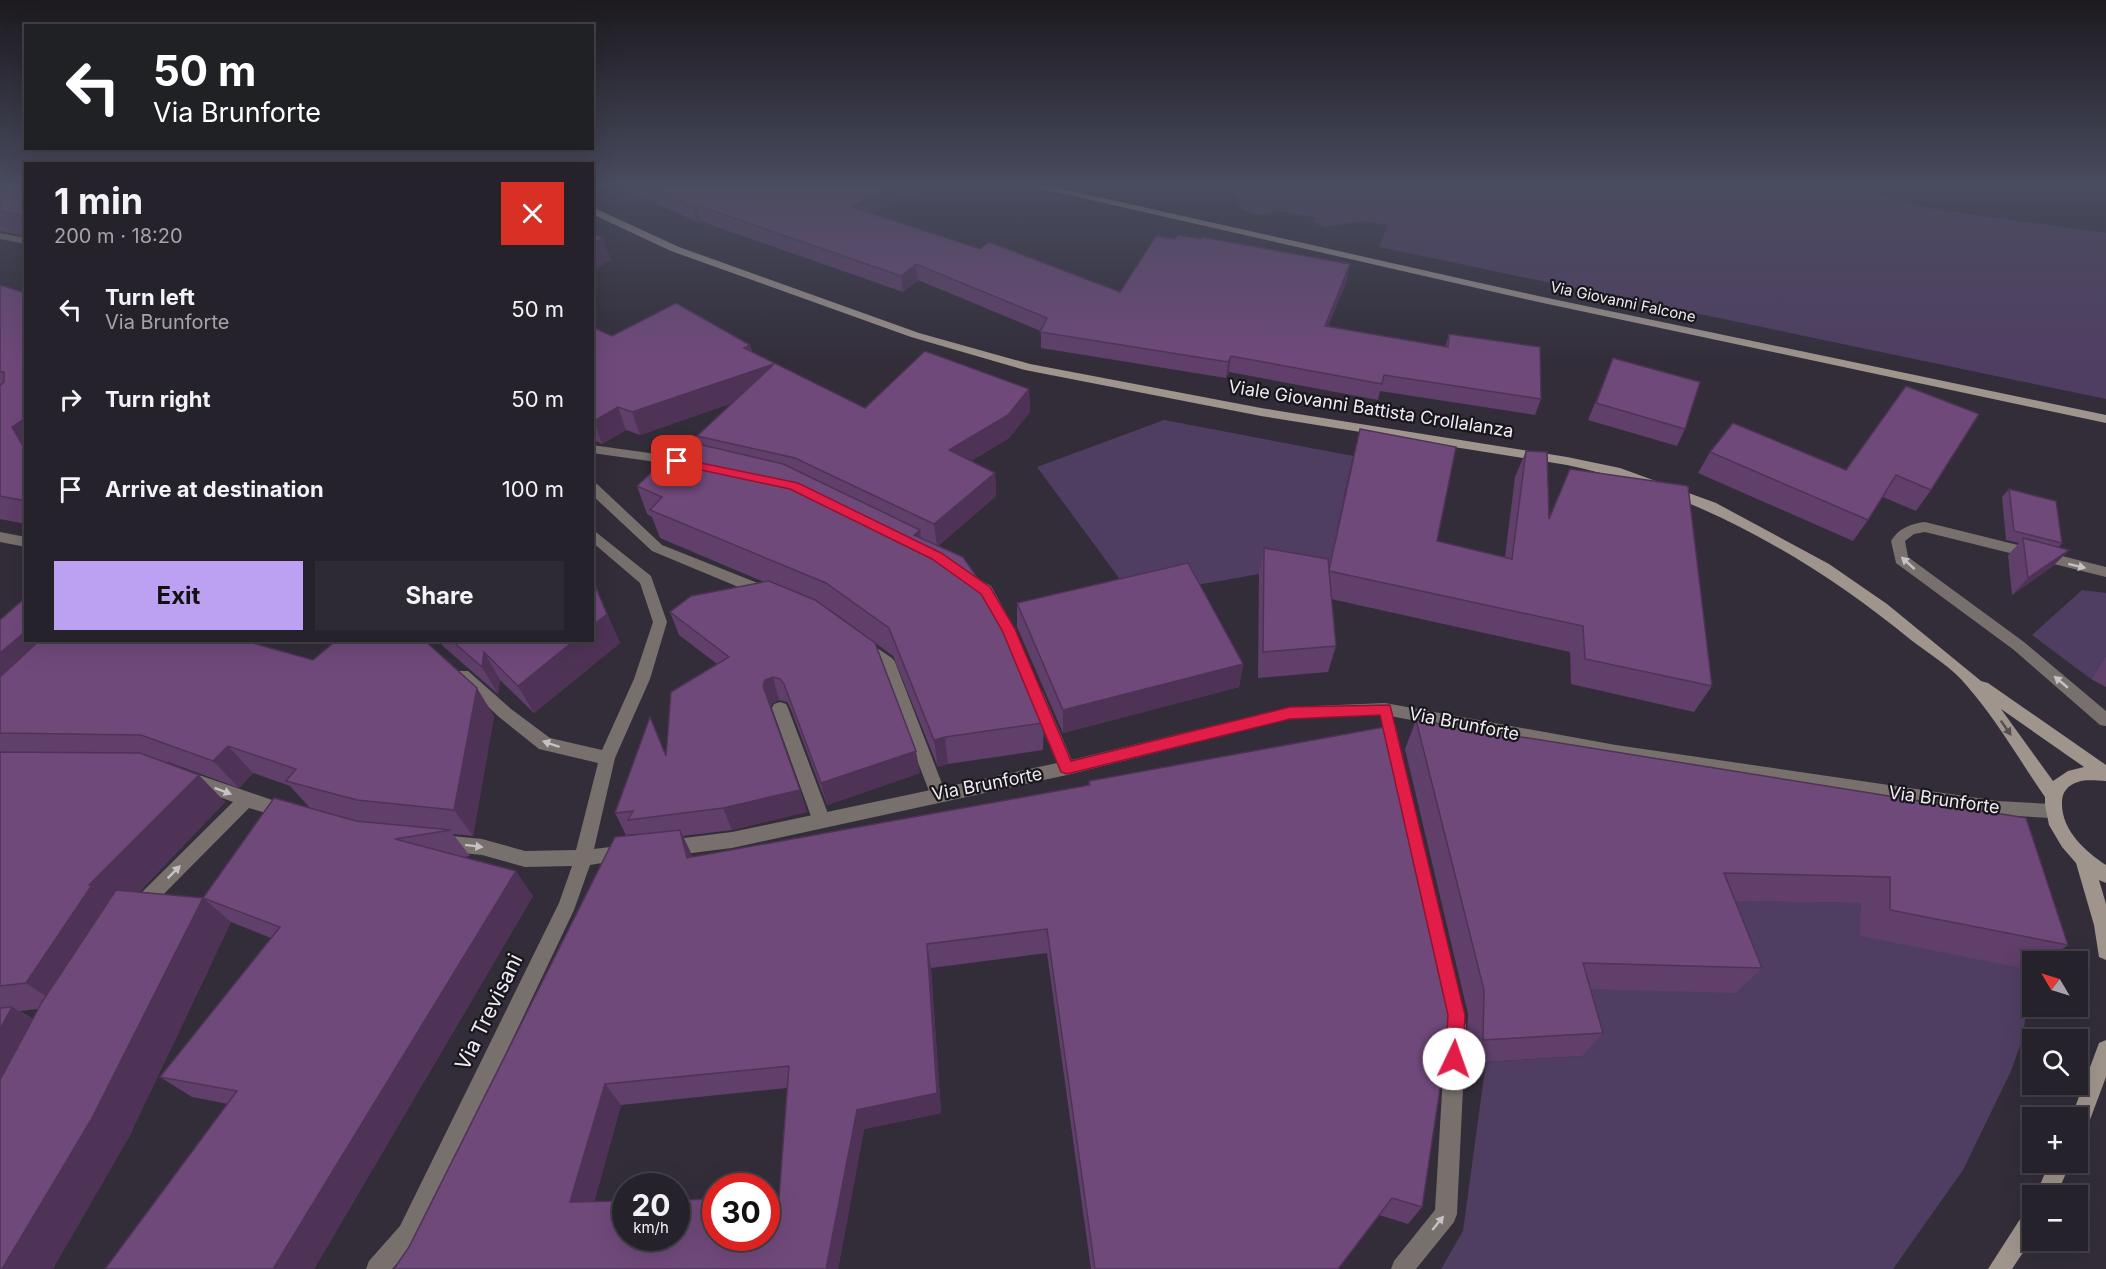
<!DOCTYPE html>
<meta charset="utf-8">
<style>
:root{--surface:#26222b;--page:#2e2a33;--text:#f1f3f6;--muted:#a4a4a9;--line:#423f47;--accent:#bca0f2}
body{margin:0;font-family:Inter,sans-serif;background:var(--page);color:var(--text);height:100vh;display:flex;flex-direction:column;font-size:22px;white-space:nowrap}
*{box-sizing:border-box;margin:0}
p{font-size:20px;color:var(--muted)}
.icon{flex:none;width:33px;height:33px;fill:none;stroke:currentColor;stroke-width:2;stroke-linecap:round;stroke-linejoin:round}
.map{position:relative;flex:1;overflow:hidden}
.details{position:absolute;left:24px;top:162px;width:570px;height:480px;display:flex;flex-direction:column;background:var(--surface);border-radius:0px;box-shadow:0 6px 24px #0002,0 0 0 2px var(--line)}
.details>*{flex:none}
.hud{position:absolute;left:24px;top:24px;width:570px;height:126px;border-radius:0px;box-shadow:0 6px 24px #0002,0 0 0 2px var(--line);background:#202124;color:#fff;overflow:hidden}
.needle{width:39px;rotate:308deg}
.fabs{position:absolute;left:2022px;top:951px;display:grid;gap:12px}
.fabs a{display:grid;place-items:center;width:66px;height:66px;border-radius:0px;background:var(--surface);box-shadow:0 6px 24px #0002,0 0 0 2px var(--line);font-size:30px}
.speed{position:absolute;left:612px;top:1173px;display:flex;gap:12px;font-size:30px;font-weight:700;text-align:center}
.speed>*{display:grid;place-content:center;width:78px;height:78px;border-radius:50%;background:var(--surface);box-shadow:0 6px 24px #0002,0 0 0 2px var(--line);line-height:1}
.speed small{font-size:15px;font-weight:400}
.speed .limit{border:9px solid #d22;background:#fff;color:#111}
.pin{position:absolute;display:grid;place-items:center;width:51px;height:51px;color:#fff;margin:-26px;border-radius:12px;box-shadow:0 3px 9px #0006}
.me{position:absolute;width:66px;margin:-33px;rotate:3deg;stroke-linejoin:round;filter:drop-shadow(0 0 4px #0008)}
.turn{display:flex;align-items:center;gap:21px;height:126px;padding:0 30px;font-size:27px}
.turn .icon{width:78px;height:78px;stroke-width:2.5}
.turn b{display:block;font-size:42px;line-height:51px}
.round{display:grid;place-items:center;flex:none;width:63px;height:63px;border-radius:0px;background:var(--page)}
.headline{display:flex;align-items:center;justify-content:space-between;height:102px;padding:0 30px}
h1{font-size:36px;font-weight:700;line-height:45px}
.button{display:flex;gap:12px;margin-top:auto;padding:12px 30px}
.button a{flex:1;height:69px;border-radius:0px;background:var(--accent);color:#111;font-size:24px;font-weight:700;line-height:69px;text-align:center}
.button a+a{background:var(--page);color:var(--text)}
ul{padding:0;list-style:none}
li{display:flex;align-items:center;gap:18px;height:90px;padding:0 30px}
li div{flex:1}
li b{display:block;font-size:22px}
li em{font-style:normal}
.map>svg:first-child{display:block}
.green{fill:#503e62}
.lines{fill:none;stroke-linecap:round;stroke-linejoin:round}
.lane{fill:#77706c;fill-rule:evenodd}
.street{fill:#77706c;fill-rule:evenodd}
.secondary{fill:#9f958d;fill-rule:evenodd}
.wall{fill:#603f6a;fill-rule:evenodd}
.shaded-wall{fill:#4e3356}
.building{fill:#70497b;stroke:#4e3356;stroke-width:1.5;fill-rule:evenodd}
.oneway{fill:#c6c1c4}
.oneway2{fill:#554f4f}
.route{fill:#e11d48;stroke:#92132f;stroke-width:1.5}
.labels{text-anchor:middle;stroke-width:4.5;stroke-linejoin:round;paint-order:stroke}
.far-street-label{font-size:15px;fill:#f0ecf4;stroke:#19161c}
.street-label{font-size:18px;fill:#f0ecf4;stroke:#19161c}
.near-street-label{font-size:21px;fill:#f0ecf4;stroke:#19161c}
</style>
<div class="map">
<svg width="2106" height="1269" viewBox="0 0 2106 1269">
<rect width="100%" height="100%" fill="#322d39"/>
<!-- green -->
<g class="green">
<polygon points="1199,185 1830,185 1858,190 1933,209 2106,233 2106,399 1379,247 1388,225 1362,221 1325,227 1313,222 1315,217 1278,211 1260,215 1242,210 1234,193"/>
<polygon points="1164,420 1353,456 1324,586 1259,574 1185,587 1122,582 1037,467"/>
<polygon points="2082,590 2106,593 2106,656 2091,679 2032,635"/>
<polygon points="1531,865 1701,900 1861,903 2031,970 2023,1037 2011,1071 1963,1170 1893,1269 1441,1269 1463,1231 1486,1062 1582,1056"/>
</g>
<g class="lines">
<!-- lane -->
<g class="lane">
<polygon points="0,233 26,238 26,244 0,239"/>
<polygon points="592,445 685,458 692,462 685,466 592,453"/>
<polygon points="592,483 597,484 662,545 770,588 772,592 770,596 760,596 652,551 592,495"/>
<polygon points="968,573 991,586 1006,613 1004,617 994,617 981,594 961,578 963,574"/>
<polygon points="865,640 892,658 895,662 946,794 944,799 938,801 932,799 881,666 857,646 860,642"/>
<polygon points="1036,689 1042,691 1044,695 1075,768 1073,773 1067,775 1061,773 1059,768 1028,695 1030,691"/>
<polygon points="780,702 786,704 788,708 830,819 827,824 821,826 815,824 812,819 772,708 774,704"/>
</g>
<!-- street -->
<g class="street">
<polygon points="592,185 603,185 592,191"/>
<path d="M1925 522 2106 567V577L1925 532 1914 534 1905 541 1908 557 2024 642 2106 711V726L2100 725 2014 650 1896 563 1891 541C1899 528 1910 524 1925 522Z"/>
<polygon points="592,529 651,576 667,622 650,679 615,758 594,849 626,845 632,848 635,853 632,858 590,865 574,910 416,1242 392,1269 366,1269 369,1261 400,1226 559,903 572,866 525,867 482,855 442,851 436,848 433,843 436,838 442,835 482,839 525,851 576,850 598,763 539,749 499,717 455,675 458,671 468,671 511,709 550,738 602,750 634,679 653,622 640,583 592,542"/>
<polygon points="0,532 26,537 26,547 0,542"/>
<polygon points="1385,703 1616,745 1998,801 2052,804 2058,806 2060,811 2058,816 2052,818 1998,815 1616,759 1385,715 1290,719 1067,775 732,848 668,856 662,853 659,848 662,843 668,840 732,832 1067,761 1290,707"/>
<polygon points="193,773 293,807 295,812 293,817 287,819 249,808 145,913 139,915 133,913 130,907 133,901 233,802 187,785 185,780 187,775"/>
<polygon points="1456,1016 1463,1018 1466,1025 1457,1214 1454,1222 1416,1269 1391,1269 1394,1261 1435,1210 1446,1025 1449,1018"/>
</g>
<!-- secondary -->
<g class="secondary">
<polygon points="1025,185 1045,185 1543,297 2106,415 2106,423 1543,303"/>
<path d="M592 207 679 247 919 333 1030 364 1261 408 1567 457 1620 468 1716 503 1829 564 1887 604 1981 681 1988 683 2106 765V781C2097 781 2087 779 2078 782 2068 785 2062 792 2062 802 2061 830 2085 851 2106 865V883L2099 880 2106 904V960L2099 957 2094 925 2076 863 2062 847 2049 825 2045 805V797C2020 761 1996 719 1967 686 1953 668 1929 654 1911 640 1811 558 1695 492 1567 465L1261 416 1025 370 911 337 671 251 592 214ZM2001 709 2084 767 2068 771 2053 781Z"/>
<polygon points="2106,1040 2106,1077 2085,1133 2078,1136 2078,1118 2071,1118 2099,1043"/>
<polygon points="2050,1162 2071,1162 2056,1196 2035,1196"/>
<polygon points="2032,1210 2032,1239 2012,1269 1988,1269 2024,1213"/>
</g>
</g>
<!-- wall -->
<g class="wall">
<polygon points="0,185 26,185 26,236 0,231"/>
<polygon points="625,185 920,185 920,190 873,213 980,249 1120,292 1175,239 1201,239 1350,264 1347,280 1328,326 1445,347 1449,334 1541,399 1535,415 1380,391 1378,400 1229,372 1226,378 1041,348 1041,331 918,280 903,292 700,221 697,222 627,190"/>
<polygon points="0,285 26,293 26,524 0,519"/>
<path d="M592 327 612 336 750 345 752 352 865 408 1029 389 1030 412 1009 438 971 461 995 473 996 496 938 546 1044 711 1043 750 948 764 938 767 893 656 832 611 828 609 920 773 827 805 790 707 787 702 779 700 772 703 771 707 800 790 807 812 732 830 683 836 692 857 1088 785 1089 781 1455 1043 1443 1062 1422 1207 1408 1224 1379 1215 1338 1269H1091L1047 953 931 968 941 1113 864 1129 838 1269 409 1247 636 835 635 834 626 835 615 813 666 754 717 664 679 635 670 612 764 582 660 538 652 517 647 514 637 486 700 444 697 436 732 403 640 435 626 430 602 444 592 439ZM787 1088 779 1198 594 1202 621 1105Z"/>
<polygon points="1613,358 1685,429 1677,446 1588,420"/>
<polygon points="1906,386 1931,490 1916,511 1883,497 1868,520 1853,541 1698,473 1710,452 1846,470"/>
<polygon points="1360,429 1437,541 1505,557 1515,477 1526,451 1549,517 1570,469 1712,686 1694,712 1571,684 1570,652 1331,599 1336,646 1328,672 1258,678 1259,574 1264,548 1328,567"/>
<polygon points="2009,489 2062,543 2059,547 2069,550 2053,566 2012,595 2008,555 2019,543 2006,540 2002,497"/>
<polygon points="1017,603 1243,664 1239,687 1063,733 1017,627"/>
<path d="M0 620 26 640H246L245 641 494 716 473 836 453 834 470 856 464 857 533 896 314 1269H105L228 1104 192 1097 160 1077 271 938 231 922 128 1139 0 1269ZM163 762H168L239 788 253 773 290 786 310 808 360 822 356 821 203 898 139 892 225 802ZM38 1009 33 1019 20 1011Z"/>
<polygon points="436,640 592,640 620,643 534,713 500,680 498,694"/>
<polygon points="2106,656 2106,687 2091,679"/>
<polygon points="1416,720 2026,818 2068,945 2044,962 2032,962 2032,969 2031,970 1860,936 1861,903 1735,901 1762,968 1736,993 1590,989 1603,1033 1582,1056 1466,1063 1468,1014 1405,749"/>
</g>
<!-- shaded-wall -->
<g class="shaded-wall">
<polygon points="897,185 920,185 920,190 855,222 852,207"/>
<polygon points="696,205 700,221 697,222 693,207"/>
<polygon points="603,238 611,260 592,271 592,244"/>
<polygon points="916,264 918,280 903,292 901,276"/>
<polygon points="1350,264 1347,280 1322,342 1325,326"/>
<polygon points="750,345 755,368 744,348"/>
<polygon points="1231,356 1229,372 1226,378 1228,362"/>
<polygon points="774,364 779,387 640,435 632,412"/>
<polygon points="1029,389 1030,412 1009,438 951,473 949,450"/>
<polygon points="618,407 626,430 602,444 594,421"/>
<polygon points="26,418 26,451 12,427"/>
<polygon points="995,473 996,496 937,547 934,524"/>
<polygon points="920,530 923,558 914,535"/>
<polygon points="2069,550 2053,566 2012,595 2028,578"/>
<polygon points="592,577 620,643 534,713 518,686 575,640 592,640"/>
<polygon points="26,631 26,640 75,640 0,707 0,653"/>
<polygon points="484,652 500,680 498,694 482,667"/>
<polygon points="1243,664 1239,687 1063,733 1063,710"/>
<polygon points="773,677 779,700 772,703 770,709 763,686 765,680"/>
<polygon points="477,688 494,716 473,836 454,810"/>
<polygon points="1044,711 1044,738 1043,738 1043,723 1039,712"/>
<polygon points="945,737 948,764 938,767 934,740"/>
<polygon points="228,746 253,773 239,788 213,761"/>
<polygon points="916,751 920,773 827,805 821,783"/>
<polygon points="199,775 225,802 122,909 61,1006 26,983 89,885"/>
<polygon points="800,790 807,812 732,830 723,808"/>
<polygon points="680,830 692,855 699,883 687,858"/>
<polygon points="516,871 533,896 314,1269 273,1269"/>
<polygon points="203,898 231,922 128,1139 53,1269 2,1269"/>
<polygon points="927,944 931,968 941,1113 864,1129 838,1269 826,1269 857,1110"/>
<polygon points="12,1007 49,1029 0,1125 0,1029"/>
<polygon points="605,1084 621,1105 589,1220 570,1202"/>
</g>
<!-- building -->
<g class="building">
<polygon points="0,185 26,185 26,216 0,211"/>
<polygon points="645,185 897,185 852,207 980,249 989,242 1120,292 1156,236 1175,239 1178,235 1201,239 1202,237 1350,264 1325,326 1448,347 1449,334 1540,347 1541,399 1384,375 1382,384 1231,356 1228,362 1040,332 1047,318 916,264 901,276 696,205 693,207"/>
<polygon points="592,232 603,238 592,244"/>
<polygon points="0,285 26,293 26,418 12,427 26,451 26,501 0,496 0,384 1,385 4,382 4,372 0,372"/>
<polygon points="676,303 750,345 744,348 865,408 925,351 1029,389 1008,415 949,450 995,473 934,524 795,458 697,436 774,364 632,412 618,407 594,421 592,420 592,327 612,336"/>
<polygon points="1613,358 1700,382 1685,429 1596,403"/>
<polygon points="1906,386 1979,414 1931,490 1896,475 1868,520 1710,452 1733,423 1846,470"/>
<polygon points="1360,429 1456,447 1437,541 1512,559 1526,451 1547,452 1549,519 1570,469 1688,486 1712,686 1585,659 1583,626 1329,571 1336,646 1263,652 1264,548 1328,559 1329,570"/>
<polygon points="685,441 783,464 920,530 914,535 963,557 995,604 999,603 1044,711 1039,712 1043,723 945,737 934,740 889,628 826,583 650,510 662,497 637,486"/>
<polygon points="2009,489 2056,501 2062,543 2014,531"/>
<polygon points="2023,538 2069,550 2028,578"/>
<polygon points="1188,563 1243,664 1063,710 1017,603"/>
<polygon points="592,578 607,614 592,626"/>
<polygon points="769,581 815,600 875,643 916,751 821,783 784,684 780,679 773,677 765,680 763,686 800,790 723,808 628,820 633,811 615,813 650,717 666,756 671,692 729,657 670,612 691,596"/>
<polygon points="26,597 26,631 0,653 0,620"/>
<polygon points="40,640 242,640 313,660 337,640 424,640 477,688 454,810 357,800 286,781 296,769 228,746 213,761 141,735 0,733 0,677"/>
<polygon points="451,640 575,640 518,686 484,652 482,667"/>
<polygon points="1416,720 2026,818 2068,945 1890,910 1890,877 1724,873 1762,968 1583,963 1603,1033 1483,1040 1484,990"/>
<path d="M1395 725 1458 993 1455 1043H1444L1441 1082 1422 1207 1392 1198 1338 1269H1095L1047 929 927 944 937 1093 857 1110 826 1269H394L409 1247 615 837 680 830 687 858 1090 785 1089 781ZM789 1066 779 1198H766V1238H716V1199L676 1200V1238H626V1201L570 1202 605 1084Z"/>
<polygon points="0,752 140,753 199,775 89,885 92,885 26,983 0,986"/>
<polygon points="274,798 356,821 451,830 395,839 516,871 273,1269 105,1269 237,1091 160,1077 280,927 203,898"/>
<polygon points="116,890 203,898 91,1120 2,1269 0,1269 0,1080 42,1002"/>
<polygon points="12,1007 0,1029 0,1008"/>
</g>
<!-- one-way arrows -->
<defs><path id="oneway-solid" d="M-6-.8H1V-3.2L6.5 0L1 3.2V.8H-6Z" transform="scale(1.5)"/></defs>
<g class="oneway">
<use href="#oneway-solid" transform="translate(1908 563) rotate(-138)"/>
<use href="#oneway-solid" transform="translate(2077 566) rotate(14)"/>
<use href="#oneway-solid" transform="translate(2061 682) rotate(-140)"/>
<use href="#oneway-solid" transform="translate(551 744) rotate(-161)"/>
<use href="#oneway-solid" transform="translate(223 791) rotate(21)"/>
<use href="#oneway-solid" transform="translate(474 846) rotate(7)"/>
<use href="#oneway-solid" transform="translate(174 872) rotate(-45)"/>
<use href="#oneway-solid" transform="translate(1438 1223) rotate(-51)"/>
</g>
<use class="oneway2" href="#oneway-solid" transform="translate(2006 728) rotate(55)"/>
<!-- sky -->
<linearGradient id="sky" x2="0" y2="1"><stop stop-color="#1c191f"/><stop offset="0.51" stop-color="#494c5f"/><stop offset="1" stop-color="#494c5f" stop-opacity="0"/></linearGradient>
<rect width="2106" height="363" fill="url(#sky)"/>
<!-- route -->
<polygon class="route" points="677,458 798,483 941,553 990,587 1015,629 1071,761 1290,707 1390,705 1465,1015 1463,1059 1460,1065 1454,1068 1448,1065 1445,1059 1448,1015 1380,715 1290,719 1067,774 1061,772 1002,630 981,594 932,559 790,489 673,464 673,459"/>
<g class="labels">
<!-- far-street labels -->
<g class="far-street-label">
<text transform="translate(1623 302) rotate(12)" y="5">Via Giovanni Falcone</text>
</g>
<!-- street labels -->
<g class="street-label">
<text transform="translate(1371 409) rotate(9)" y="6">Viale Giovanni Battista Crollalanza</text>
<text transform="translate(1464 724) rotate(11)" y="6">Via Brunforte</text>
<text transform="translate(987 784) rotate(-11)" y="6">Via Brunforte</text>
<text transform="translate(1944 800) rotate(8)" y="6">Via Brunforte</text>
</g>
<!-- near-street labels -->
<g class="near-street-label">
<text transform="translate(489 1012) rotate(-64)" y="7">Via Trevisani</text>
</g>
</g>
</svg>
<div class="fabs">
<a><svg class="needle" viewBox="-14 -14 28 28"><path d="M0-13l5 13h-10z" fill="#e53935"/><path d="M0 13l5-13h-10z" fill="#a4a4a9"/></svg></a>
<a><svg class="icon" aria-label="search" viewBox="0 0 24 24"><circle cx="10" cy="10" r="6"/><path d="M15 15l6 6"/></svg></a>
<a>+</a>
<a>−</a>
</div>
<div class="speed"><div>20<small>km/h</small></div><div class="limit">30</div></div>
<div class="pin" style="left:677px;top:461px;background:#d93025"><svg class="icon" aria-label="arrive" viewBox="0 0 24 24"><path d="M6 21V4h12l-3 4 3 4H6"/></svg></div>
<svg class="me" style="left:1454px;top:1059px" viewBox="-20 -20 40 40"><circle r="19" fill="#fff"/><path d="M0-13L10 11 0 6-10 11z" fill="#e11d48"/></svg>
<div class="hud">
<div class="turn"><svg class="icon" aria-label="left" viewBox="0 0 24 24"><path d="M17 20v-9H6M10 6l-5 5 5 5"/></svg><div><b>50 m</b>Via Brunforte</div></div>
</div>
<section class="details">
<div class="headline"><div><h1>1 min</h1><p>200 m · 18:20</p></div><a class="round" style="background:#d93025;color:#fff"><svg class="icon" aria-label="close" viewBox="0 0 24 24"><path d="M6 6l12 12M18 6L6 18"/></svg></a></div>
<ul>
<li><svg class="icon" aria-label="left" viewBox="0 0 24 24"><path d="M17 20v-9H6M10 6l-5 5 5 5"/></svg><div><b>Turn left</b><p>Via Brunforte</p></div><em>50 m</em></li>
<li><svg class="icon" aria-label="right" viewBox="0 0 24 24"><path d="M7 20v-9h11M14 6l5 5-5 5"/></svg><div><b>Turn right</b></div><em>50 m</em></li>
<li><svg class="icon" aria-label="arrive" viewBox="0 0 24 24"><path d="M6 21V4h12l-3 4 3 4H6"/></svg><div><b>Arrive at destination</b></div><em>100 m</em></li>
</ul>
<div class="button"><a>Exit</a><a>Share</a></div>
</section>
</div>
